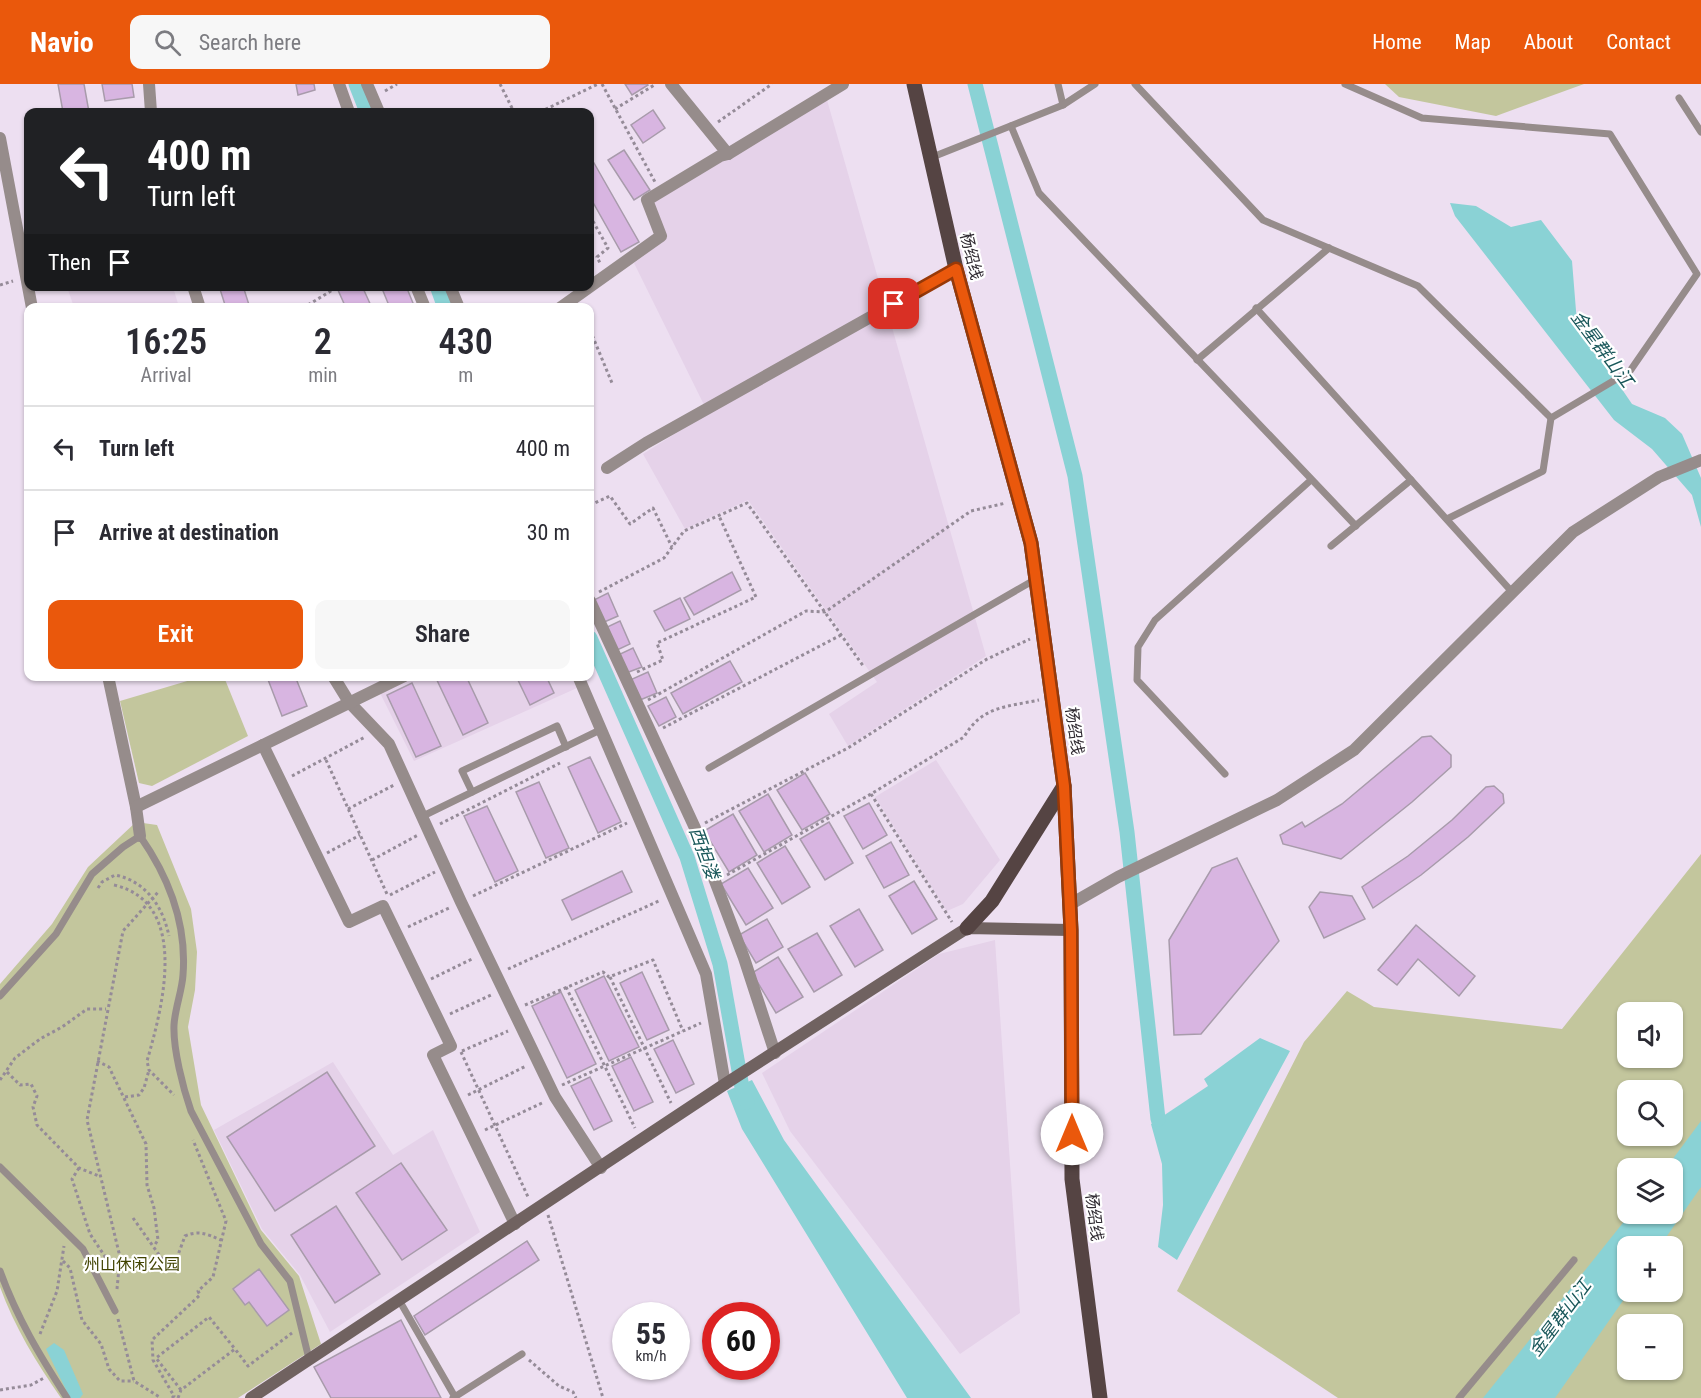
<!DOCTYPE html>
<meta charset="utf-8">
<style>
:root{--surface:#fff;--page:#f7f7f7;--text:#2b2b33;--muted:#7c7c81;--line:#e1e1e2;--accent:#ea580c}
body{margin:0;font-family:"Roboto Condensed","Noto Sans SC",sans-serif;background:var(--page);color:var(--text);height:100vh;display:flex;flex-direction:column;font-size:22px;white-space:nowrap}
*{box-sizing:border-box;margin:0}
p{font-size:20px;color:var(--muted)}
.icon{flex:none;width:33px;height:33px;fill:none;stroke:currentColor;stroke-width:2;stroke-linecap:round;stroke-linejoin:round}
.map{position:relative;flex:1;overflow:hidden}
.side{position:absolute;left:24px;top:219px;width:570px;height:378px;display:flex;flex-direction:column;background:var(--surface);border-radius:12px;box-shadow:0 2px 4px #0004}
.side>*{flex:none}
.hud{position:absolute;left:24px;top:24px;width:570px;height:183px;border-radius:12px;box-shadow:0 2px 4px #0004;background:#202124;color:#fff;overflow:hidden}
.fabs{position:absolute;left:1617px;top:918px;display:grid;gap:12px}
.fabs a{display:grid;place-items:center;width:66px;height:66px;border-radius:12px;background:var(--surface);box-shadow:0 2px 4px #0004;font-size:30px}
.speed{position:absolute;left:612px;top:1218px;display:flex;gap:12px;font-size:30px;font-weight:700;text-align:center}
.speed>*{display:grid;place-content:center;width:78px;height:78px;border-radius:50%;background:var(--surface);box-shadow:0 2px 4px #0004;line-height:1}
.speed small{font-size:15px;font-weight:400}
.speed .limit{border:9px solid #d22;background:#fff;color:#111}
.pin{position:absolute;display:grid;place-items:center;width:51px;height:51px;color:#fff;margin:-26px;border-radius:12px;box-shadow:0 3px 9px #0006}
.me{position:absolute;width:66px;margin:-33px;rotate:0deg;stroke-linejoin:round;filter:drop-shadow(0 0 4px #0008)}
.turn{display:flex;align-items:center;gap:21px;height:126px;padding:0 24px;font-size:27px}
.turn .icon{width:78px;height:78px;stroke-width:2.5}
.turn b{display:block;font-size:42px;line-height:51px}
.then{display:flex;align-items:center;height:57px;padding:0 24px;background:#0003;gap:12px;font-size:22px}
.eta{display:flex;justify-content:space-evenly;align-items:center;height:102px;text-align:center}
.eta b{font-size:36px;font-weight:600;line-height:42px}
.cta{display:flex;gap:12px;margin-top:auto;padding:12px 24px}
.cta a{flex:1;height:69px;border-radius:12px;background:var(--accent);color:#fff;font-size:24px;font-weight:600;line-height:69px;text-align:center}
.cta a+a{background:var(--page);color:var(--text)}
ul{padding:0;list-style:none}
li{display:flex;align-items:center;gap:18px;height:84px;padding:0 24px;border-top:2px solid var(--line)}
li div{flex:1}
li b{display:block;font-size:22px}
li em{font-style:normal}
header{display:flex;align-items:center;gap:36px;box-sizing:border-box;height:84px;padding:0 30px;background:var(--accent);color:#fff}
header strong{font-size:28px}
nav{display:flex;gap:33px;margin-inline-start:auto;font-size:21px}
.search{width:420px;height:54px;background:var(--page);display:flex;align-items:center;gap:15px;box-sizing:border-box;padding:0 21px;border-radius:12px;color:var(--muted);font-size:22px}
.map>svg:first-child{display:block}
.built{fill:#e5d2e9}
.green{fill:#c3c69d;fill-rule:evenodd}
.water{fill:#8ad2d5}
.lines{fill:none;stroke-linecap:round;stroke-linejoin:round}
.canal{stroke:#8ad2d5;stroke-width:15}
.building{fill:#d8b5e1;stroke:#a89bab;stroke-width:1.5}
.path{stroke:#958b98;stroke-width:3;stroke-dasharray:3 3;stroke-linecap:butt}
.lane{stroke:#968c8b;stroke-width:7}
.street{stroke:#968c8b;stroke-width:12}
.secondary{stroke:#706260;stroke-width:12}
.primary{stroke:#554443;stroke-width:15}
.route-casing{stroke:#983908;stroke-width:15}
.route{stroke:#ea580c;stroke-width:10}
.labels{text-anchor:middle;stroke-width:4.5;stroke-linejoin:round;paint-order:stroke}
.street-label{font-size:16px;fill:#2f2a31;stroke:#fff}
.park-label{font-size:16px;fill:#414300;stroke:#fff}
.water-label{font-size:18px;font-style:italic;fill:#19575a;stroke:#fff}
</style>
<header>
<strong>Navio</strong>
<div class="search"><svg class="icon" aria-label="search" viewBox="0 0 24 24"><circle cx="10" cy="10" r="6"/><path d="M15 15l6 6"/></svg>Search here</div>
<nav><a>Home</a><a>Map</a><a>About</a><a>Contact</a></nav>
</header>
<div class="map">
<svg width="1701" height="1314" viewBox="0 0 1701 1314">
<rect width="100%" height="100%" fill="#eddff1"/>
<!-- built -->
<g class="built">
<polygon points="827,16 986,572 848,662 829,630 877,598 748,416 685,445 643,370 708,329 634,179 666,155 652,118"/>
<polygon points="67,203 173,203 179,223 74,223"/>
<polygon points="415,592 572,593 577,604 414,677 380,609"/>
<polygon points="936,676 1000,776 963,820 947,827 875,713"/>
<polygon points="995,856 1020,1229 960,1270 790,1047 762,989 939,870"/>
<polygon points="333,978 393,1071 433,1046 480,1148 330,1248 300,1191 262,1145 214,1046"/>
</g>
<!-- green -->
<g class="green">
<polygon points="1385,0 1584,0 1496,32 1399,13"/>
<polygon points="204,592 224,593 248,652 152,702 139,699 120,617"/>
<path d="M136 738 157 741 191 825 197 868 195 906 188 943 201 1021 261 1146 299 1192 321 1260 238 1314H61C37 1280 14 1242 0 1203V900L52 840 88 783Z"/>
<path d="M1701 770V1314H1338L1177 1207 1304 958 1347 907 1374 923 1562 945ZM1628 928H1672V974H1628ZM1628 1006H1672V1052H1628ZM1628 1084H1672V1130H1628ZM1628 1162H1672V1208H1628ZM1628 1240H1672V1286H1628Z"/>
</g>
<!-- water -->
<g class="water">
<polygon points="1450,119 1476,122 1511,143 1541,136 1572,177 1577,239 1632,320 1665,334 1682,350 1701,394 1701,443 1692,411 1652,365 1614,336 1455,132"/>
<polygon points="1260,954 1290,967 1177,1176 1158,1163 1163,1121 1162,1080 1151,1040 1208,1002 1204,995"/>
<polygon points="752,996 784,1056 971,1314 907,1314 742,1045 727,1007"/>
<polygon points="1701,1037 1701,1103 1660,1162 1628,1162 1629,1208 1555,1314 1483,1314 1630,1130 1672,1130 1672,1084 1666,1084"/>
<polygon points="54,1259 64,1266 83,1310 80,1314 70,1314 46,1265"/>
</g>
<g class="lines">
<!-- canal -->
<g class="canal">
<polyline points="356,0 367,28"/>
<polyline points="975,0 1075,392 1127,748 1158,1035"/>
<polyline points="437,202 445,224"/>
<polyline points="590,554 687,773 720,880 743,1009 747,1018"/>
</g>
</g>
<!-- building -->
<g class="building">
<polygon points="58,0 84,0 89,28 63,28"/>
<polygon points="102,0 132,0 134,13 105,17"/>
<polygon points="296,0 314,0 315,6 298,11"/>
<polygon points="625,0 647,0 648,1 632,11"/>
<polygon points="653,26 665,44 643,59 631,41"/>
<polygon points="624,66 650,106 634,116 608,76"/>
<polygon points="594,79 639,158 621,168 590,113 590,82"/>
<polygon points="219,202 243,202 250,224 226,224"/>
<polygon points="346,202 362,202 372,224 346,224 338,206"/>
<polygon points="381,202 406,202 415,224 390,224"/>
<polygon points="732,488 741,506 694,531 684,514"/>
<polygon points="608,509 618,532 602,539 592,517"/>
<polygon points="680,514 690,535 665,547 654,527"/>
<polygon points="620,537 630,560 615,567 605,544"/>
<polygon points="633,564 642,583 626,589 618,571"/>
<polygon points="730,577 742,598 683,630 671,609"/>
<polygon points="648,588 657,609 640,616 630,596"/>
<polygon points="295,592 307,622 282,632 267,593"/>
<polygon points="435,592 466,592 488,639 463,651"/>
<polygon points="516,592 546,592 554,609 530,621"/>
<polygon points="412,599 441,662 416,673 387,611"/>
<polygon points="666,613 676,633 659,642 648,622"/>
<polygon points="1431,652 1451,671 1451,683 1412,718 1341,775 1283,760 1280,751 1302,738 1305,743 1342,720 1422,653"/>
<polygon points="590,673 621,738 598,749 568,683"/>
<polygon points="805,689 830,730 802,746 777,706"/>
<polygon points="539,698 569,764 546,774 516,708"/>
<polygon points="1494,702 1503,710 1504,719 1468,753 1421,791 1373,824 1362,803 1408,772 1452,736 1486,703"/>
<polygon points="768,710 792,751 764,768 739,727"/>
<polygon points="869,719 887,751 863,765 844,732"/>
<polygon points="487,722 518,787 495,798 464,732"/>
<polygon points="733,730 757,771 729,788 704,747"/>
<polygon points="829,738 853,779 825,796 800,755"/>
<polygon points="891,758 909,791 884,804 866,772"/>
<polygon points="785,762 810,803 782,820 757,779"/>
<polygon points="1237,774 1279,857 1201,950 1174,951 1169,856 1212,784"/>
<polygon points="748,784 773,824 746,841 721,800"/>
<polygon points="622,787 632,808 572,836 562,816"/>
<polygon points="914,797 937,835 912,850 889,812"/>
<polygon points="1320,808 1352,812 1365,835 1324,854 1309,823"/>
<polygon points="859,825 883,866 855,883 830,842"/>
<polygon points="767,835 783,863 756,879 739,851"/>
<polygon points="1416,841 1475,892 1459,912 1418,875 1397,901 1378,886"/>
<polygon points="817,849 842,891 814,908 788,865"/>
<polygon points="778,873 803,913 776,929 752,889"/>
<polygon points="642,888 669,946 647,956 620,899"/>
<polygon points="604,892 639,963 609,977 575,906"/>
<polygon points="561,908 596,980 567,994 532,922"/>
<polygon points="673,956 694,1000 676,1009 654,965"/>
<polygon points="631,973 653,1018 634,1027 612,982"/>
<polygon points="327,988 375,1062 275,1127 227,1053"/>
<polygon points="590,993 612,1037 594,1046 571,1002"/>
<polygon points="401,1079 447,1146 402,1176 356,1109"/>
<polygon points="336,1122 380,1190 335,1219 291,1151"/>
<polygon points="527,1157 539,1176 425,1251 414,1232"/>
<polygon points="259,1185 289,1226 267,1242 249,1218 245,1221 233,1205"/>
<polygon points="401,1236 441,1314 331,1314 314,1283"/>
</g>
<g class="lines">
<!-- path -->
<g class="path">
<polyline points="500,0 514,28"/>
<polyline points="602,0 655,98"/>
<polyline points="385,7 397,0"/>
<polyline points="615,25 656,0"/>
<polyline points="540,28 598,0"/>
<polyline points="718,38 772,0"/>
<polyline points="590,132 608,164 597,173 600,179"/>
<polyline points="0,201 13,197"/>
<polyline points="175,224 185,220"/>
<polyline points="303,224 339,202"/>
<polyline points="590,246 612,299"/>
<polyline points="590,421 610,412 630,440 653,424 672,463"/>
<polyline points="599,508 664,474 684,447 747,419 864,583"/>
<polyline points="637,588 663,576 657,559 756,513 719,432"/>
<polyline points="648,616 806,527 825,528 971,427 1006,419"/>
<polyline points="663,644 841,551"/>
<polyline points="326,676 387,810"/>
<polyline points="292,692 365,653"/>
<polyline points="871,710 952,838"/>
<polyline points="348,725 394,701"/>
<polyline points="705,739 848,664 987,575 1030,555"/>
<polyline points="440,740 560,679"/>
<polyline points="327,769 360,751"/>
<polyline points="372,776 418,751"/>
<path d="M727 791 871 710 964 653C982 622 1006 623 1039 616"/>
<path d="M114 801C191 819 162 925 147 977L149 986 174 1011"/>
<path d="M98 804 102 798 115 791C146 797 163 823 169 852"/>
<polyline points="390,811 435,788"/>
<polyline points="473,812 627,739"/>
<polyline points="408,843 451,823"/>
<polyline points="508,885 661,816"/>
<polyline points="610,893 671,1019"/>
<polyline points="431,895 474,874"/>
<polyline points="566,903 635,1044"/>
<polyline points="525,921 603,888 609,893 653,876 683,947"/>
<polyline points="450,930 493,910"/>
<polyline points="462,967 508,947"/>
<polyline points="461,968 529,1115"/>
<polyline points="97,977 109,983 146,1060 147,1101 154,1124 158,1156 154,1162"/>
<polyline points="7,988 20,1001 31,1000 37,1012 33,1023 37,1041 79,1084 99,1092"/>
<polyline points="0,996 15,974 40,955 62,943 87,925 106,925"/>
<polyline points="562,1001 701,939"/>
<polyline points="468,1011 526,982"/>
<polyline points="125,1013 139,1011 144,1004 149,986"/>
<polyline points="485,1046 544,1018"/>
<polyline points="79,1084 72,1095 90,1150 116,1189"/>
<polyline points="548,1131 603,1314"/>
<path d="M133 1134 167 1182 175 1179 185 1152C199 1146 207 1150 221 1156"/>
<polyline points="63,1177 70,1184 82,1236 101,1260 109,1285 120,1297 134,1297"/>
<polyline points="117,1205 120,1173 87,1036 123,847 159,807"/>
<polyline points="118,1235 134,1297 161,1314"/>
<polyline points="40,1250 57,1207 64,1162"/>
<polyline points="529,1276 559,1302 573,1308 576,1314"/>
<polyline points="0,1306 31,1301 44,1294"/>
<polyline points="181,1306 156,1274 209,1233 235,1265"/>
<polyline points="172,1314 174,1312 153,1276 152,1256 200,1211 198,1207 213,1193 226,1137 193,1056"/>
<polyline points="178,1314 181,1306 235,1265 248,1282 292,1249"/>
</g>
<!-- lane -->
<g class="lane">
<polyline points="1058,0 1063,21"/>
<polyline points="1135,0 1263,136 1418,202 1551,334 1630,287 1697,190 1610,50 1422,34 1345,0"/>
<polyline points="1679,14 1701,48"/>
<polyline points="1011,42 1039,109 1356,442"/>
<polyline points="930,74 1063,21 1095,0"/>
<polyline points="1256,224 1513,509"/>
<polyline points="1197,276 1329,164"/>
<polyline points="1447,435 1543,387 1551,334"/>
<polyline points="1331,462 1411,396"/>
<polyline points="709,684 1036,495"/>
<polyline points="1225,690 1137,596 1138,563 1155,536 1311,396"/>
<polyline points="472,708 462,687 557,642 566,663"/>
<polyline points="423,732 600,646"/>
<path d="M0 912 56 850 92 790 123 763 140 752C168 792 187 840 183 891 182 907 175 924 174 941 173 965 183 1004 191 1027L261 1160 290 1197 309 1275"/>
<polyline points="0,1083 83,1165 115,1227"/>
<path d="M0 1187C17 1234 40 1272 67 1314"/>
<polyline points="399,1216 455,1313"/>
<polyline points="453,1314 522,1270"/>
<polyline points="1459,1314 1574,1176"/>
</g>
<!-- street -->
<g class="street">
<polyline points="149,0 151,28"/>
<polyline points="339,0 349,28"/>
<polyline points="367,0 379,28"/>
<polyline points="671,0 728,70"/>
<polyline points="0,54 32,224"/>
<polyline points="193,202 200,224"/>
<polyline points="416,202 425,224"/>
<polyline points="450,202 459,224"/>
<polyline points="560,224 661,152 647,116 720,72 728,70 843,0"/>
<polyline points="607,384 646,359 956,185"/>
<polyline points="590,517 695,744 744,874 775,969"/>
<polyline points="108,592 136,723 140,752"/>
<polyline points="333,592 349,618 389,660 461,818 555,1013 601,1084"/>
<polyline points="578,592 706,890 725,1000"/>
<polyline points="263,661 349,838 383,822 451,962 433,971 515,1140"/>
<polyline points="136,723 404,592"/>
<polyline points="1069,821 1118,793 1277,716 1354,666 1573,448 1659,393 1701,376"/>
</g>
<!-- secondary -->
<polyline class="secondary" points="251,1314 725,1000 967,844 1071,846"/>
<!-- primary -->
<g class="primary">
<polyline points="914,0 956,185 1031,459 1064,702 1071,846 1072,1095 1100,1314"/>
<polyline points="967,844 992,817 1064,702"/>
</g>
</g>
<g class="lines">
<defs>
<polyline id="route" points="894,220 956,185 1031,459 1064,702 1071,846 1072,1050"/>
</defs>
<!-- route casing -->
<use href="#route" class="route-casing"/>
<!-- route -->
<use href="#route" class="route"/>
</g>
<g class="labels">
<!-- street labels -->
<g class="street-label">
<text transform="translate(972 172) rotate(76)" y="6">杨绍线</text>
<text transform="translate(1075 647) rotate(82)" y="6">杨绍线</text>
<text transform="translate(1095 1133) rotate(83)" y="6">杨绍线</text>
</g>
<!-- park labels -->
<g class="park-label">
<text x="132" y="1186">州山休闲公园</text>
</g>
<!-- water labels -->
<g class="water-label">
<text transform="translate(1602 265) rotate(53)" y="6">金星群山江</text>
<text transform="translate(704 769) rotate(70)" y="6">西担溇</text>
<text transform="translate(1560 1234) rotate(-53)" y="6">金星群山江</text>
</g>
</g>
</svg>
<div class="fabs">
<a><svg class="icon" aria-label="sound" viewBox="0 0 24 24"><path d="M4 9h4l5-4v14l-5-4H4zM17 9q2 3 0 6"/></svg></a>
<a><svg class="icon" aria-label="search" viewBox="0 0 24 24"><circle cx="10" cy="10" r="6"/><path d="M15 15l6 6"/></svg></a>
<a><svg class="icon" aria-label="layers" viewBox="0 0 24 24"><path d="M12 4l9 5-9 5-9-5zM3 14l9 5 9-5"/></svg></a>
<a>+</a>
<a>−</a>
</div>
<div class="speed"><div>55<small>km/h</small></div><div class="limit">60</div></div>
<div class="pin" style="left:894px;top:220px;background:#d93025"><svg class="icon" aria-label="arrive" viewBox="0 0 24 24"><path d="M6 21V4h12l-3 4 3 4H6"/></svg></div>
<svg class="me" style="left:1072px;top:1050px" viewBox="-20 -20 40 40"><circle r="19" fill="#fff"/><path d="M0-13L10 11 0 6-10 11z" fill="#ea580c"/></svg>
<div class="hud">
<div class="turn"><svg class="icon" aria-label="left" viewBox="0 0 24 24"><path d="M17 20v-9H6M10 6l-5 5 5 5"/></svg><div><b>400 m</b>Turn left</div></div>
<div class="then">Then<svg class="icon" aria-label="arrive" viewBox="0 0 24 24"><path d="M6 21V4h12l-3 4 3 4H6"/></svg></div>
</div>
<section class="side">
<div class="eta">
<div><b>16:25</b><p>Arrival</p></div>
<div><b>2</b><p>min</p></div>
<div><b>430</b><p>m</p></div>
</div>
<ul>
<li><svg class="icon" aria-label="left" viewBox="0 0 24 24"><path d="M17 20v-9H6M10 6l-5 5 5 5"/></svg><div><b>Turn left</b></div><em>400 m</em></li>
<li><svg class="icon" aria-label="arrive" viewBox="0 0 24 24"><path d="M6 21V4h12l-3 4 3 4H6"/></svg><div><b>Arrive at destination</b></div><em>30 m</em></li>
</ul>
<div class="cta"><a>Exit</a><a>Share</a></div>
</section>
</div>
